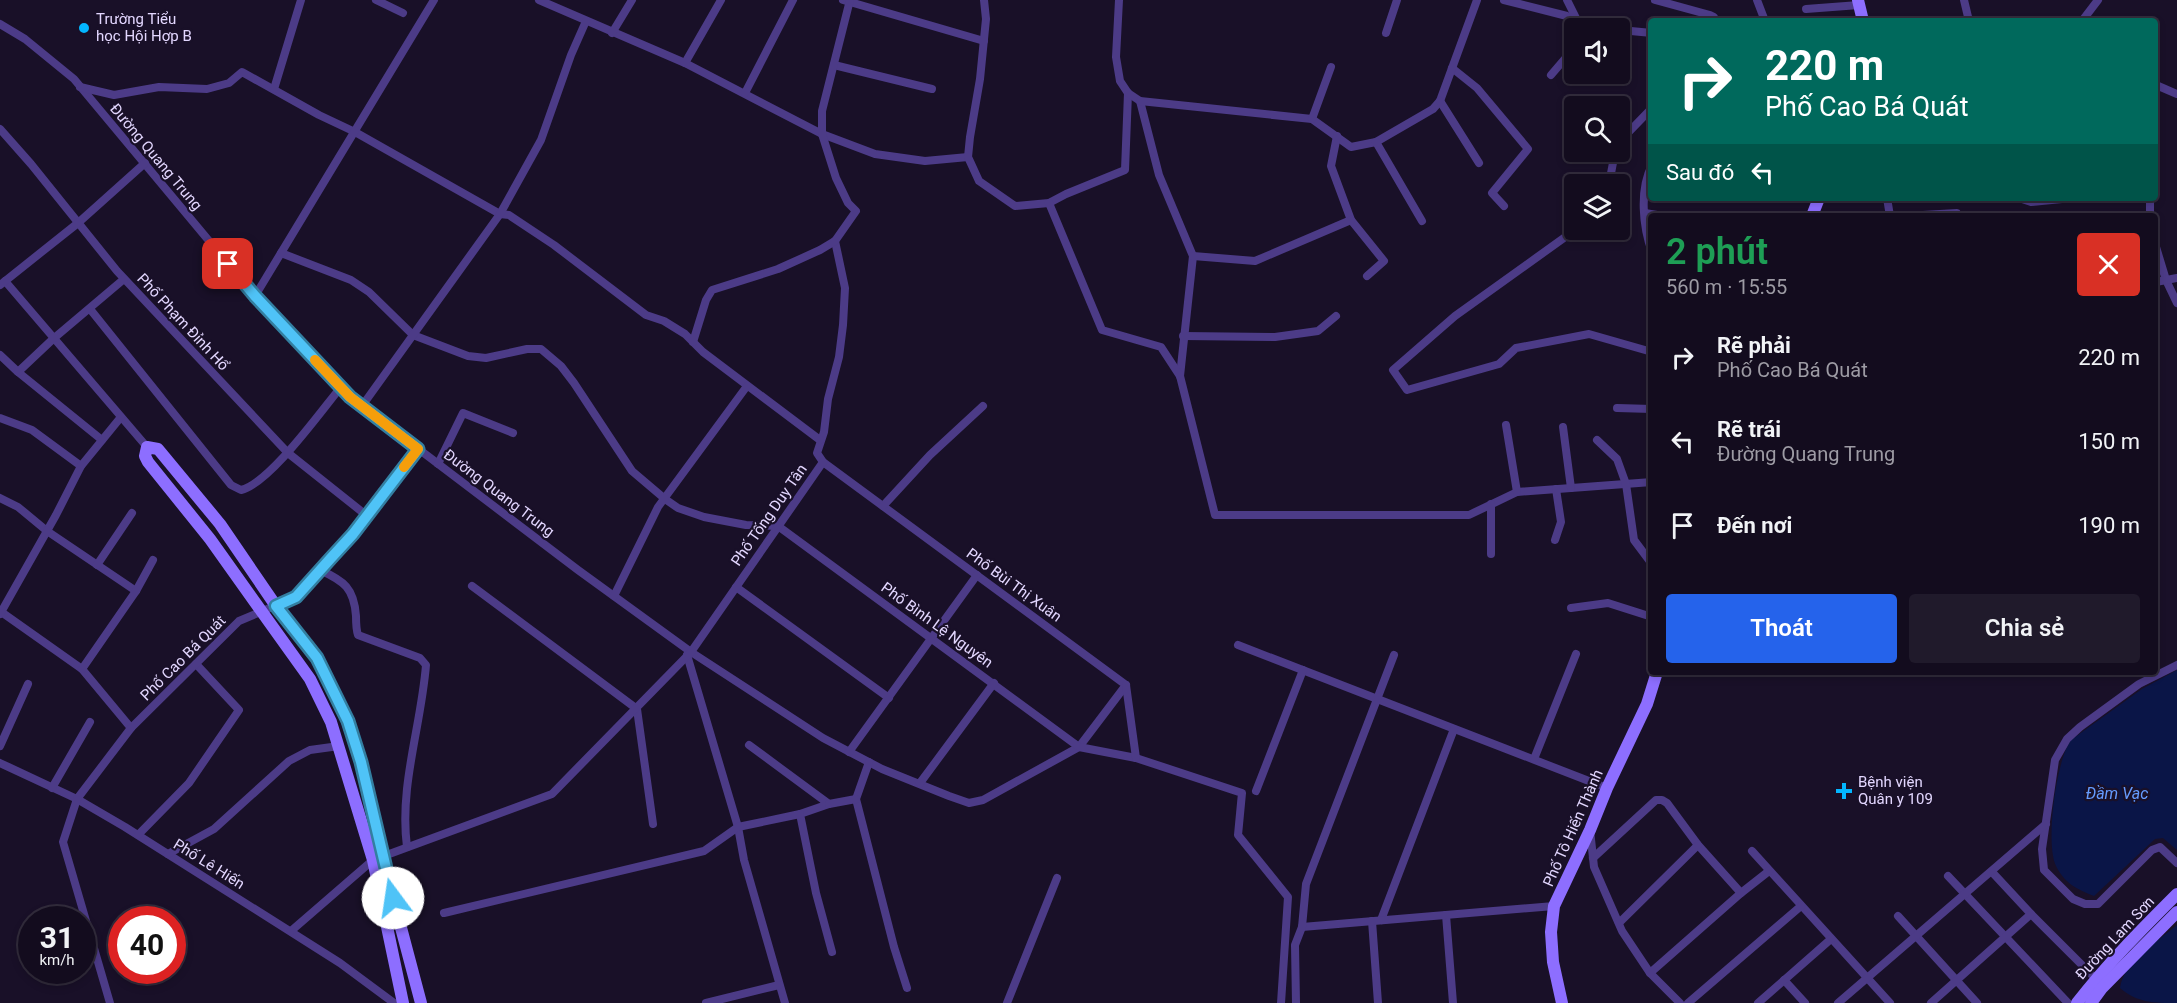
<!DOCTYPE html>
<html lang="vi">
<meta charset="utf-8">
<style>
:root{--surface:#130c1e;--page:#201a2b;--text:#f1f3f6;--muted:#9d9ba4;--line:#322c3c;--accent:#2563eb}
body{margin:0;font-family:Roboto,sans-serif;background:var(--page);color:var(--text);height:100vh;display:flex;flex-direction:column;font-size:22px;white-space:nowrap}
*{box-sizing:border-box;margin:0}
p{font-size:20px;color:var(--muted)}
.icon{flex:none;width:33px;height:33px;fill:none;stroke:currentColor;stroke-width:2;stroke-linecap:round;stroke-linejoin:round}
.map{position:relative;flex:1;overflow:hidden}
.details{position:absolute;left:1648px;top:213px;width:510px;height:462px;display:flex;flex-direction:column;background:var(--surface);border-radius:6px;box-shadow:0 3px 9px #0003,0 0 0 2px var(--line)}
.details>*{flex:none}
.hud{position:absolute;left:1648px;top:18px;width:510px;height:183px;border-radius:6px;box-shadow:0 3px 9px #0003,0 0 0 2px var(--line);background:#00695c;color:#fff;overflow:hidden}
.tools{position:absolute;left:1564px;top:18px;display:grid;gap:12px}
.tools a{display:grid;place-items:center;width:66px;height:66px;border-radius:6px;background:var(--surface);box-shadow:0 3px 9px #0003,0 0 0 2px var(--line);font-size:30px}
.speed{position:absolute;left:18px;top:906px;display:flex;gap:12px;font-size:30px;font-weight:700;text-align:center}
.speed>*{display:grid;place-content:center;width:78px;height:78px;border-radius:50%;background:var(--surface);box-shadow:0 3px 9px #0003,0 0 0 2px var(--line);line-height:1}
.speed small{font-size:15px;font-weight:400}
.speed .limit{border:9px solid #d22;background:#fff;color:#111}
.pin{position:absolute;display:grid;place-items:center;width:51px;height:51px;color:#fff;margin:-26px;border-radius:12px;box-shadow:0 3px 9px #0006}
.me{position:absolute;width:66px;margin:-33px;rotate:346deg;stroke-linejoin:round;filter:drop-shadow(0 0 4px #0008)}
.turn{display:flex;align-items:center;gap:21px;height:126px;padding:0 18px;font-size:27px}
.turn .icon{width:78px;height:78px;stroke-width:2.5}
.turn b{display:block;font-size:42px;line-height:51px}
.then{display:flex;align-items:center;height:57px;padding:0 18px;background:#0003;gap:12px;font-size:22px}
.round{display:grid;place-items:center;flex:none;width:63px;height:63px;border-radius:6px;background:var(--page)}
.head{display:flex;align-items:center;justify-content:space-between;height:102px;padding:0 18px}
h1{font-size:36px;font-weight:600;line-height:45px;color:#1e9e55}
.cta{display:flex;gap:12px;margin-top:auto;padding:12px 18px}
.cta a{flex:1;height:69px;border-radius:6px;background:var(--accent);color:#fff;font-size:24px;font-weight:600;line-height:69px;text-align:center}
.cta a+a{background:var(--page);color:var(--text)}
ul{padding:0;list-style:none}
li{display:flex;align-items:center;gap:18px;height:84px;padding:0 18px}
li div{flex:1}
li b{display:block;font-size:22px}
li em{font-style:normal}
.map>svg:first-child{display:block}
.water{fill:#0a1547}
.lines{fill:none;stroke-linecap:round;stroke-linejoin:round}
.street{stroke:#4c3b87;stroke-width:8}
.secondary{stroke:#8d6eff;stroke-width:12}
.route-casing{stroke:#337fa1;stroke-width:15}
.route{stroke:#4fc3f7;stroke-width:10}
.slow{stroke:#f59e0b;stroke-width:10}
.poi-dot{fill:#03b6ff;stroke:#191028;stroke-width:2}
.labels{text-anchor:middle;stroke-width:4.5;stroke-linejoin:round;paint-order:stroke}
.poi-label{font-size:15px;fill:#e3d7ff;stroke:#191028;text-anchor:start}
.street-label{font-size:15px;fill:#e3d7ff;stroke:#191028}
.water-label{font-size:16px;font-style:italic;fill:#659bff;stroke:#191028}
</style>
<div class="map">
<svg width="2177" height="1003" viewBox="0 0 2177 1003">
<rect width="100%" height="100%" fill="#191028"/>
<!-- water -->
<g class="water">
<path d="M2177 670V850L2163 838 2155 839 2094 896C2077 889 2065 884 2056 866 2045 844 2056 760 2071 740L2142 689Z"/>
<path d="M2177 925V1003C2153 1003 2138 1003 2120 988 2124 961 2157 942 2177 925Z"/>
</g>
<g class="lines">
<!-- street -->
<g class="street">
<polyline points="376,0 403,13"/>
<polyline points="539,0 685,63 822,134 875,154 925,161 968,157"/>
<polyline points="843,0 984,41"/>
<polyline points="984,0 986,19 980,79 970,137 968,157 979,181 1015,206 1049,203 1066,194 1125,170 1128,93"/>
<polyline points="1119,0 1116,57 1120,81 1128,93 1140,101 1159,175 1193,256 1180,376"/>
<polyline points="1504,0 1567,16 1592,28 1603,28"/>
<polyline points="1567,0 1577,20"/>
<polyline points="1655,0 1710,15 1714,17 1714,21"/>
<polyline points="1757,0 1765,21"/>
<polyline points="1964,0 1969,21"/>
<polyline points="1806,9 1859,5"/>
<polyline points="2082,21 2098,0"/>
<polyline points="0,24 25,39 74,79 255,296 350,397 578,570 691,652 823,738 882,769 949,796 969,803 983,800 1079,747 1126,685 823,462 817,453 824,432 828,399 839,357 843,325 845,288 835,241"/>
<polyline points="1620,30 1652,33"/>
<polyline points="612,33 632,0"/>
<polyline points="1386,33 1397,0"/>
<polyline points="685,63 721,0"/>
<polyline points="834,65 932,89"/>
<polyline points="1452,68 1477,88 1528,149 1492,193 1504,206"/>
<polyline points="1551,75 1575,47"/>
<polyline points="2156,85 2177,94"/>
<polyline points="80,87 114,95 159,87 207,89 229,83 242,72 319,115 355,132 500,214 509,215 554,245 646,315 664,321 685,334 703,352 820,440"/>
<polyline points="274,89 301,0"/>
<polyline points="745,93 793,0"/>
<polyline points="1140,101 1312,119 1351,147 1376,142 1433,109 1440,101 1477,0"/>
<polyline points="1440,101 1479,163"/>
<polyline points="1312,119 1331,67"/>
<polyline points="0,129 31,164 117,271 288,453 366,515"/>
<polyline points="1337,136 1331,166 1351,220 1384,261 1367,276"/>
<polyline points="1620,141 1652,108"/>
<polyline points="1376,142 1422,221"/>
<path d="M1652 165C1639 190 1643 227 1652 252"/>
<polyline points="1609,184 1615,152"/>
<polyline points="1887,198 1890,216"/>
<polyline points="2019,198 2031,202 2072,198"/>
<polyline points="2150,198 2150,216"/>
<polyline points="1049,203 1102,330 1161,347 1180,376 1215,515 1469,515 1517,492 1652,482"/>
<polyline points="1645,213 1663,216"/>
<polyline points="1906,216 1957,213 1958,216"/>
<polyline points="1575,230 1455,316 1393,370 1407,390 1499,364 1516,348 1589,334 1652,352"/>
<polyline points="2156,247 2166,280 2177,303"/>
<polyline points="281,253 351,280 369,292 413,335 468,356 486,358 527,349 541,349 561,366 574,383 632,471 665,499 678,508 704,517 746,525 778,526 1079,747 1136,758 1242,793 1238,835 1288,897 1281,1003"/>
<polyline points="1193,256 1255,261 1351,220"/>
<polyline points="5,281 147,447"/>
<polyline points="2156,282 2177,278"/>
<polyline points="0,285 78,223 145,163"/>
<polyline points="255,296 434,0"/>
<path d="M90 309 231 485 241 490C270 483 321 411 341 387"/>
<polyline points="1183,336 1275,337 1318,331 1336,316"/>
<polyline points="693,342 706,300 712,290 778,269 820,250 835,241 856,211 848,203 836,178 822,134 822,111 850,0"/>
<polyline points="0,355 18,372 102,440"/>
<polyline points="18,372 53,339 124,279"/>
<polyline points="362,406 500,214 541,140 571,55 586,21"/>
<polyline points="1617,408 1652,409"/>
<polyline points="0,418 32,430 81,466"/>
<polyline points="1506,425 1517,492"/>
<polyline points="1563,427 1571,488"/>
<polyline points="1597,440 1617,459 1626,484 1634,540 1652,564"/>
<polyline points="438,464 463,413 513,433"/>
<polyline points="0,498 18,507 47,531 136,591"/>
<polyline points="1491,504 1491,554"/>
<polyline points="883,506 930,455 983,406"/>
<polyline points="1555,540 1561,522 1556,489"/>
<polyline points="97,565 132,513"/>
<path d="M320 570C344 581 354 588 356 616 356 622 356 629 358 635L420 658 426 665C421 727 399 786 407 847"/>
<polyline points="472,586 637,709 653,824"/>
<polyline points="736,587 889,698"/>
<polyline points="614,596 658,507 747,386"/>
<polyline points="1571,608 1608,603 1652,617"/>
<polyline points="0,611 82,669 131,728"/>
<polyline points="0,614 56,515 81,466 121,417"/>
<polyline points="1238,645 1607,788"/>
<polyline points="687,655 738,827 744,860 785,1003"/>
<polyline points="2177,665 2139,684 2080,727 2067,739 2055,760 2042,849 2044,870 2073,899 2085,904 2098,904 2152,850 2160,847 2177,863"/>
<polyline points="82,669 136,591 153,560"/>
<polyline points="1126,685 1136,758"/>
<polyline points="749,745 829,804 800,814 816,893 832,952"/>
<polyline points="0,746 28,684"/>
<polyline points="849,752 977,575"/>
<polyline points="1534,759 1576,654"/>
<polyline points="869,762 856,799 894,947 907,988"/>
<polyline points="0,763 77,799 125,827 340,963 394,1003"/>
<polyline points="920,783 994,683"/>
<polyline points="52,788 90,722"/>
<polyline points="1256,791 1303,670"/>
<polyline points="829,804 856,799"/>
<polyline points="1590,830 1594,867 1622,931 1650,973 1680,1003"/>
<polyline points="138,835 189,783 239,710 196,664"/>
<polyline points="1752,851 1890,1003"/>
<polyline points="168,854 214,829 289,761 310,750 339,746"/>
<polyline points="1593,858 1656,800 1662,800 1667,803 1698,845 1741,893"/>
<polyline points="1992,872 2031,914 2096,979"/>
<polyline points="1948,876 2068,1003"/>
<polyline points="444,913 704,851 738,827 800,814"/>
<polyline points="1446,915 1453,1003"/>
<polyline points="1898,916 1977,1003"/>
<polyline points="1381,920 1454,729"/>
<polyline points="1372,921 1378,1003"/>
<polyline points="1619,923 1698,845"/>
<polyline points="1302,927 1554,906"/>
<polyline points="291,931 373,860 552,794 691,652 823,462"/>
<polyline points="1650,973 1741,893 1769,871"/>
<polyline points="1784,980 1805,1003"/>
<polyline points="110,1003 63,842 77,799 131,728 239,621 296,597 353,535 418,449"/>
<polyline points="706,1003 779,985"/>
<polyline points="1007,1003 1057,878"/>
<polyline points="1296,1003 1295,945 1302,927 1306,884 1394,655"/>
<polyline points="1688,1003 1801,906"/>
<polyline points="1758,1003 1831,939"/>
<polyline points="1838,1003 2046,824"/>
<polyline points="1931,1003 2031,914"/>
</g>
<!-- secondary -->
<g class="secondary">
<polyline points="1858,0 1863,21"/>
<polyline points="1812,216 1819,198"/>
<polyline points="403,1003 373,860 331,722 310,679 262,612 210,539 148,462 145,456 147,447 158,449 163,455 220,524 276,606 317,658 347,721 361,762 382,856 421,1003"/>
<polyline points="1562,1003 1553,962 1551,932 1554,906 1590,830 1607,788 1647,704 1657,672"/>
<path d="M2077 1003C2107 964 2142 929 2177 894"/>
<polyline points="2091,1003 2102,988 2177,912"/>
</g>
</g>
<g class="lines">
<defs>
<polyline id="route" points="228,264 255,296 350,397 418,449 353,534 331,558 296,597 276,606 317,658 348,721 361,762 393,898"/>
</defs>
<!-- route casing -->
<use href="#route" class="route-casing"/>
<!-- route -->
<use href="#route" class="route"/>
<!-- slow -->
<polyline class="slow" points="315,360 350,397 418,449 404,467"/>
</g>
<!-- markers -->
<g class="poi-dot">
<circle cx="84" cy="28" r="6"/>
<path d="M1841 782h6v6h6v6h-6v6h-6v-6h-6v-6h6z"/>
</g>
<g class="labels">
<!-- poi labels -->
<g class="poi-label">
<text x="96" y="24">Trường Tiểu<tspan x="96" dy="17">học Hội Hợp B</tspan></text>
<text x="1858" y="787">Bệnh viện<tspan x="1858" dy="17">Quân y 109</tspan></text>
</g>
<!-- street labels -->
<g class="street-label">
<text transform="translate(156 157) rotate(50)" y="5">Đường Quang Trung</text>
<text transform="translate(183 322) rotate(47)" y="5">Phố Phạm Đỉnh Hổ</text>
<text transform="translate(499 493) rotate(37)" y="5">Đường Quang Trung</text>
<text transform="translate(769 515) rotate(-55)" y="5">Phố Tống Duy Tân</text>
<text transform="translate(1014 585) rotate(36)" y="5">Phố Bùi Thị Xuân</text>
<text transform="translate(937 625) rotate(36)" y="5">Phố Bình Lệ Nguyên</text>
<text transform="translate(183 658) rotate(-45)" y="5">Phố Cao Bá Quát</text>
<text transform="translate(1573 828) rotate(-66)" y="5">Phố Tô Hiến Thành</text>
<text transform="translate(209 864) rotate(32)" y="5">Phố Lê Hiến</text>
<text transform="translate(2115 938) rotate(-47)" y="5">Đường Lam Sơn</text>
</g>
<!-- water labels -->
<g class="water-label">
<text x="2117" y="799">Đầm Vạc</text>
</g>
</g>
</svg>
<div class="tools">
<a><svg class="icon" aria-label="sound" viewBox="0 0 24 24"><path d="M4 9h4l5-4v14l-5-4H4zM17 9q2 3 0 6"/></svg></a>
<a><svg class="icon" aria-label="search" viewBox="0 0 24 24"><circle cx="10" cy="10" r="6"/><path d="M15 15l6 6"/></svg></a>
<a><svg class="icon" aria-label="layers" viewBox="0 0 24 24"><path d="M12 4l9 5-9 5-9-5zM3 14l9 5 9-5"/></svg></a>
</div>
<div class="speed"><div>31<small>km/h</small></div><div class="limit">40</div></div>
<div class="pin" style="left:228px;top:264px;background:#d93025"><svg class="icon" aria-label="arrive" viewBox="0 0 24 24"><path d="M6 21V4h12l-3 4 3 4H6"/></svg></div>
<svg class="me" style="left:393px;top:898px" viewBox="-20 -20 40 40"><circle r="19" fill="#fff"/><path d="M0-13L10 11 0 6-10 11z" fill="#4fc3f7"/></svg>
<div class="hud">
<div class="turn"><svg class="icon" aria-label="right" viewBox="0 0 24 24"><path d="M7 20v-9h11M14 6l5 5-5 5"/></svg><div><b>220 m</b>Phố Cao Bá Quát</div></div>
<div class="then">Sau đó<svg class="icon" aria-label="left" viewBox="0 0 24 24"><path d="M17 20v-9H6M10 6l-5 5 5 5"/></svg></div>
</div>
<section class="details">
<div class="head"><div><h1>2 phút</h1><p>560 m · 15:55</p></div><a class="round" style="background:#d93025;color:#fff"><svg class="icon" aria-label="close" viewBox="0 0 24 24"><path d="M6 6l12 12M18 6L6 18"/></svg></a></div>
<ul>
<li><svg class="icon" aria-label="right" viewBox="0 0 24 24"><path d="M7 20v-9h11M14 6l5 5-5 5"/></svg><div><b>Rẽ phải</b><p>Phố Cao Bá Quát</p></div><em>220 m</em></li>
<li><svg class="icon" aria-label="left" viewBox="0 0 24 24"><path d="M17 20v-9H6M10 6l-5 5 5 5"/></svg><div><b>Rẽ trái</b><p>Đường Quang Trung</p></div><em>150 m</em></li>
<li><svg class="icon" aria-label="arrive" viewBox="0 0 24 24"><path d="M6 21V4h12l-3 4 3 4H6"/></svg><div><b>Đến nơi</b></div><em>190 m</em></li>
</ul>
<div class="cta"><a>Thoát</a><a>Chia sẻ</a></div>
</section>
</div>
